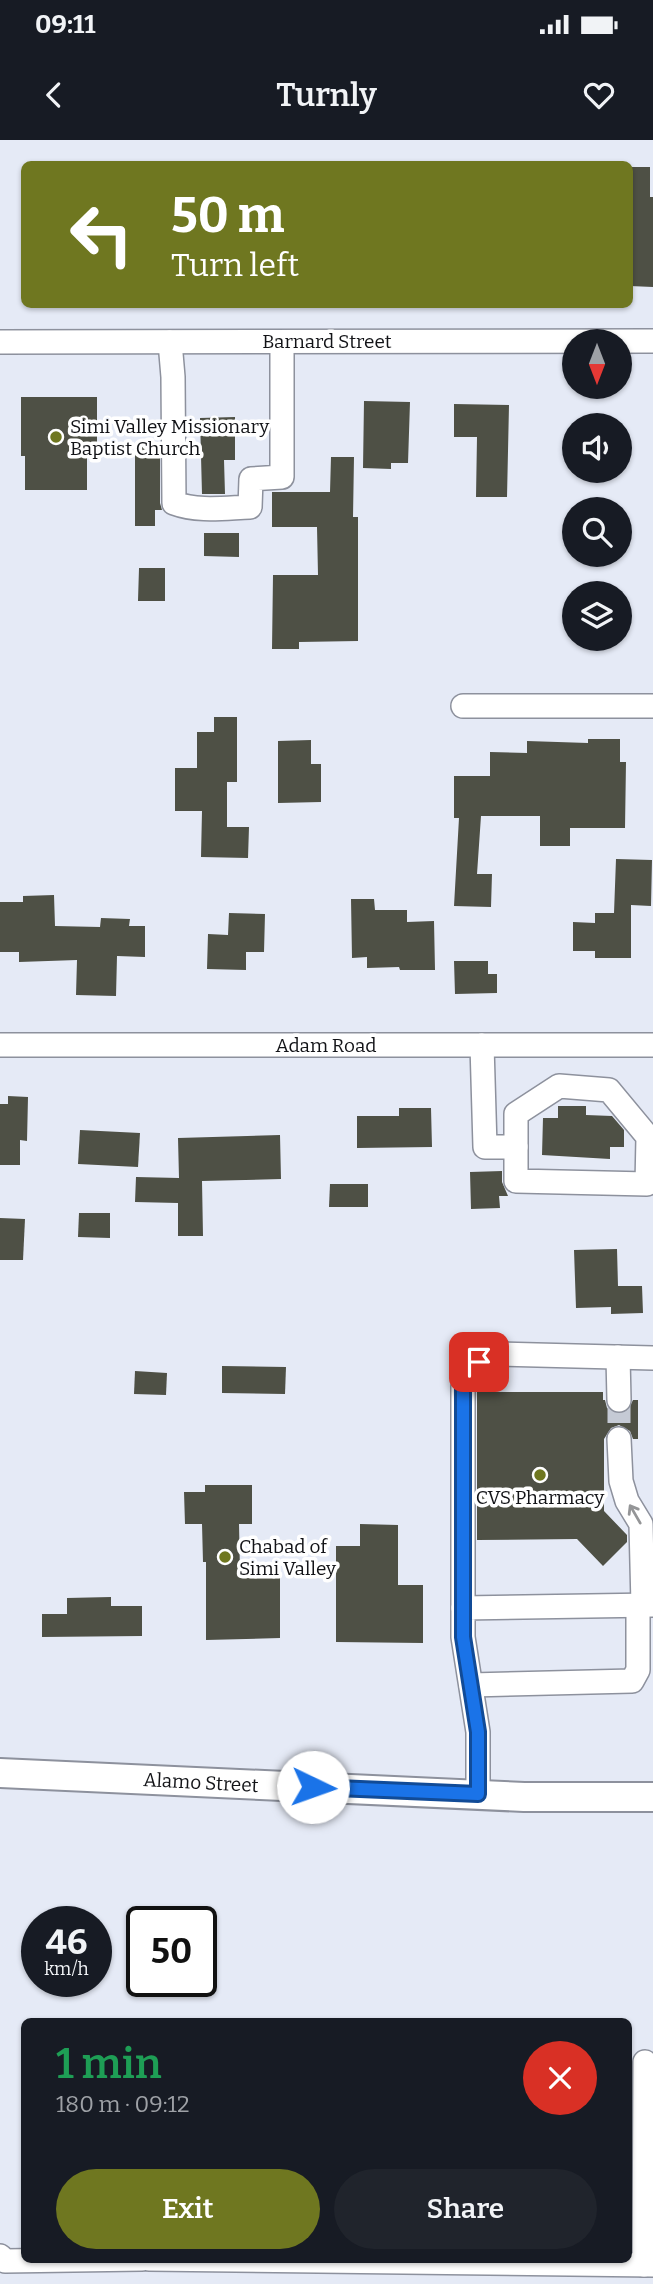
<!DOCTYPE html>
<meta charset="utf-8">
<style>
:root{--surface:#171b24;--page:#20242c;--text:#f1f3f6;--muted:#9ea1a6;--accent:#6f7720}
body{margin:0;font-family:Bitter,serif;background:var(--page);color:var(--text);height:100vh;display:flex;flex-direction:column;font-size:26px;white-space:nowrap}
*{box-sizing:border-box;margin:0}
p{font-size:23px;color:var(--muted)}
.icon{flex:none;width:38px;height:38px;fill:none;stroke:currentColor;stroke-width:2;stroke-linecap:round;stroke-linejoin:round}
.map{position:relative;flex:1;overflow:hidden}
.panel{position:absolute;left:21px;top:1878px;width:611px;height:245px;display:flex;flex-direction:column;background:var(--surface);border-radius:10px;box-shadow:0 2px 5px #0004}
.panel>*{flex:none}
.top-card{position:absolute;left:21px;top:21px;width:612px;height:147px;border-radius:10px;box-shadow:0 2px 5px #0004;background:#6f7720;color:#fff;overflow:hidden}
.needle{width:46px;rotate:180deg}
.buttons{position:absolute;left:562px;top:189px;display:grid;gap:14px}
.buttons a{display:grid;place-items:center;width:70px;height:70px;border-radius:50%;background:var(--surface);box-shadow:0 2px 5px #0004;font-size:35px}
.speed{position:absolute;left:21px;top:1766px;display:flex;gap:14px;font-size:35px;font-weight:700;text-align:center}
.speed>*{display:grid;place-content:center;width:91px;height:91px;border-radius:50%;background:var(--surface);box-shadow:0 2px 5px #0004;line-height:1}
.speed small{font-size:18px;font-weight:400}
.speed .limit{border:4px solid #111;border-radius:10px;background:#fff;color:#111}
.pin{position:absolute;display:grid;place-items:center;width:60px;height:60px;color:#fff;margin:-30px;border-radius:14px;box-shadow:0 4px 10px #0006}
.me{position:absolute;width:77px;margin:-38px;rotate:93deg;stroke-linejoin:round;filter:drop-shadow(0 0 5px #0008)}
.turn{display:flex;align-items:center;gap:24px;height:147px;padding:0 35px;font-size:32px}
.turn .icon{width:91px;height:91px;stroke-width:2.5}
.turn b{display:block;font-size:49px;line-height:60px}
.round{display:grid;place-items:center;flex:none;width:74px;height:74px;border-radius:37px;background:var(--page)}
.head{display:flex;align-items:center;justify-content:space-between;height:119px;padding:0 35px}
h1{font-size:42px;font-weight:600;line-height:52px;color:#1e9e55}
.primary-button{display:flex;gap:14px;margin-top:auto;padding:14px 35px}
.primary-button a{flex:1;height:80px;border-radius:42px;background:var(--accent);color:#fff;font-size:28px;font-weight:600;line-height:80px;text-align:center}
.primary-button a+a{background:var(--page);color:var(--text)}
.status{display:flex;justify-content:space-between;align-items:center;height:49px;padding:0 35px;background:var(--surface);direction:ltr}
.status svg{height:19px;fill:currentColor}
header{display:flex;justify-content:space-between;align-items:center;height:91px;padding:0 35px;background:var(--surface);font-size:32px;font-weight:600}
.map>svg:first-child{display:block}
.building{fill:#4e5045}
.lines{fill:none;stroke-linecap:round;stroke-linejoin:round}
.minor-tunnel{stroke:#c5cad5;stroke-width:23;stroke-dasharray:23 11;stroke-linecap:butt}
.minor-casing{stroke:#8d919d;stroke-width:26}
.major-casing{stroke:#8d919d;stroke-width:32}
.minor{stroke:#fff;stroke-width:23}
.major{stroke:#fff;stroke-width:28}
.oneway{stroke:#949597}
.route-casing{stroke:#114b97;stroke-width:18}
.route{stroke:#1a73e8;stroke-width:12}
.poi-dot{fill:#6f7720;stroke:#fff;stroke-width:2.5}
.labels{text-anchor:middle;stroke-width:7;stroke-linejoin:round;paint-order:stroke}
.street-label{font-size:19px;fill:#121317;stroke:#fff}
.poi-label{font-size:19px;fill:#121317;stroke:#fff;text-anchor:start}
</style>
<div class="status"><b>09:11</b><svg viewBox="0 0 49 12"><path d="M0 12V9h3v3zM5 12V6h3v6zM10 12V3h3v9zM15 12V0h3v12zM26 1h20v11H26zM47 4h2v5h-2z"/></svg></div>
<header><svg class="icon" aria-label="back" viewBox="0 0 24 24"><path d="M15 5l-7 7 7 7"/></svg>Turnly<svg class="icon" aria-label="heart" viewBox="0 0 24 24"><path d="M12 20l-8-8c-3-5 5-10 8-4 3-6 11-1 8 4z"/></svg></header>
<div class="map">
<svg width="653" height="2144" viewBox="0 0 653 2144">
<rect width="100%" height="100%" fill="#e5eaf6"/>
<!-- building -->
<g class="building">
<polygon points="630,27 650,27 650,57 653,57 653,147 630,146"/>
<polygon points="21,257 97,257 97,313 87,313 87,350 25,350 25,316 21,316"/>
<polygon points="364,261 410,262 408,323 391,323 391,329 363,328"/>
<polygon points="454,264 509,265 507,357 476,357 477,297 454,297"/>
<polygon points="235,277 235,320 224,320 225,354 202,354 200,278"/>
<polygon points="135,306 160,306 160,363 162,370 155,370 155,386 135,386"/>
<polygon points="331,317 354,317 353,377 358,377 358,501 299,502 299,509 272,509 273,435 318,435 317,387 272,387 272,352 330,352"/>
<polygon points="204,393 239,393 239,417 204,416"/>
<polygon points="139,428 165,428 165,461 138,461"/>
<polygon points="214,577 237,577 237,642 227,642 227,687 249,687 248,718 201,717 202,671 175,671 175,628 197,628 197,592 214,592"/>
<polygon points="588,599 620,599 620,622 626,622 625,688 570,688 570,706 540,706 540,676 481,676 477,734 492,734 491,767 454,766 459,678 454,678 454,636 490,636 490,612 527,613 527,601 588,603"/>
<polygon points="311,600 311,624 321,624 321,662 278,663 278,601"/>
<polygon points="616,719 652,720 651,766 631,765 631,818 595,818 595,811 573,811 573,782 595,783 595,773 614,773"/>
<polygon points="54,755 55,786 100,787 101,778 130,779 129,786 145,786 145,817 117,816 116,856 76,855 77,820 19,822 19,812 0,812 0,762 23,762 23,756"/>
<polygon points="351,759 374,759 375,770 407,770 407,782 434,781 435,830 400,830 399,827 367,828 367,817 352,818"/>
<polygon points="229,773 265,774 264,812 246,812 246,830 207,829 208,794 228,795"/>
<polygon points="454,821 488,821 488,834 497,834 497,853 455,854"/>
<polygon points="8,956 28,957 27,1001 20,1000 20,1025 0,1025 0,964 8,964"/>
<polygon points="558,966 586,966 586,975 612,976 624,990 624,1007 610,1007 610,1019 542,1015 543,978 558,978"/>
<polygon points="399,968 431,968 432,1007 357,1008 357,976 399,976"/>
<polygon points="80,990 140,993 138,1027 78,1024"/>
<polygon points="280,995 281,1039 202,1041 203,1096 178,1096 178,1063 135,1062 136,1037 179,1038 178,998"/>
<polygon points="502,1031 502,1042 508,1056 499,1056 500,1068 471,1069 470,1032"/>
<polygon points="330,1044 368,1044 368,1067 329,1067"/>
<polygon points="79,1073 110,1073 110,1098 78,1097"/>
<polygon points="0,1078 25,1079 23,1120 0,1120"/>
<polygon points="617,1109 618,1146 642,1146 643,1173 611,1174 611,1167 576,1168 574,1110"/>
<polygon points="222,1226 286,1227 285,1254 222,1253"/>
<polygon points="135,1231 167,1233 166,1255 134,1254"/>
<polygon points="477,1252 603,1252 603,1260 605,1260 607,1268 619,1274 627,1272 633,1260 638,1260 638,1299 633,1299 630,1291 619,1285 611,1288 604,1299 604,1371 627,1395 627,1402 603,1426 577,1399 477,1400"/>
<polygon points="205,1345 252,1345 252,1384 239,1384 240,1432 280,1431 280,1498 206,1500 206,1422 203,1422 202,1384 185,1384 184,1352 205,1352"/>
<polygon points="360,1384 398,1385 398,1445 423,1445 423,1503 336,1502 336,1406 360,1406"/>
<polygon points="111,1457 111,1466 142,1466 142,1496 42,1497 42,1474 67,1474 67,1458"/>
</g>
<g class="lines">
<!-- minor-tunnel -->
<polyline class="minor-tunnel" points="619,1260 619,1299"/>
<defs>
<g id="minor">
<polyline points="0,202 653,201"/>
<path d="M170 202 173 237 174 363C198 372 224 368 250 367L251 339 282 337V202"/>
<polyline points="463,566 653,566"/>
<polyline points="0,905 653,905"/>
<polyline points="482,905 485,1007 516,1007"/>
<polyline points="648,997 647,1044 516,1041 516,974 559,946 609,950 648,997 653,997"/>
<polyline points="618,1217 619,1260"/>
<polyline points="619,1299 621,1341 627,1361 641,1384 643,1465"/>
<path d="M463 1468V1247C470 1225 482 1221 502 1214L653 1218"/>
<polyline points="471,1545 632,1541 638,1530 638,1465"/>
<polyline points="478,1654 478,1592 463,1497 463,1468 653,1465"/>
<polyline points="0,2116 5,2121 142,2119"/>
<polyline points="149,2119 653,2125"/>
<polyline points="644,2125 645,1922"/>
</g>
<polyline id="major" points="0,1633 524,1657 653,1657"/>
</defs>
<!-- minor casing -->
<use href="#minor" class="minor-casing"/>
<!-- major casing -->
<use href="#major" class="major-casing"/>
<!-- minor -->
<use href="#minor" class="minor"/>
<!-- major -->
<use href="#major" class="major"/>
</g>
<!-- one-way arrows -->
<defs><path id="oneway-shaft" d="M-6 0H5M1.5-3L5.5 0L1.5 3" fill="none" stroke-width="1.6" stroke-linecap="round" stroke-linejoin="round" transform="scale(1.75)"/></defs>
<use class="oneway" href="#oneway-shaft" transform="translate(635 1374) rotate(-120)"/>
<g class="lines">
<defs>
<polyline id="route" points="313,1647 478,1654 478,1592 463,1497 463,1247 466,1238 479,1222"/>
</defs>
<!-- route casing -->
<use href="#route" class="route-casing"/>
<!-- route -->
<use href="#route" class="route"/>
</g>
<!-- markers -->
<g class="poi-dot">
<circle cx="56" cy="297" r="7"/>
<circle cx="540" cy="1335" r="7"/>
<circle cx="225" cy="1417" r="7"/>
</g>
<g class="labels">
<!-- street labels -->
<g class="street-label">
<text x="327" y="208">Barnard Street</text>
<text x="326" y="912">Adam Road</text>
<text transform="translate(201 1642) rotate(3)" y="7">Alamo Street</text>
</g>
<!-- poi labels -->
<g class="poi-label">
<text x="70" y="293">Simi Valley Missionary<tspan x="70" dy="22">Baptist Church</tspan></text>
<text x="540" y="1364" text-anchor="middle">CVS Pharmacy</text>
<text x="239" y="1413">Chabad of<tspan x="239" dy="22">Simi Valley</tspan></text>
</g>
</g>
</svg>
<div class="buttons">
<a><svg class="needle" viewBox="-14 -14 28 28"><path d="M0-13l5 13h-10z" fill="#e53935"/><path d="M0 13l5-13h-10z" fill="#9ea1a6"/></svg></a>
<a><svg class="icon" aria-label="sound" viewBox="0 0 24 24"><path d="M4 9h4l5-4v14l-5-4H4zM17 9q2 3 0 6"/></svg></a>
<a><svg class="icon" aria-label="search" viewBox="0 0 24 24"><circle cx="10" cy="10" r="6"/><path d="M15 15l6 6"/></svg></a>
<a><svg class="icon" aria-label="layers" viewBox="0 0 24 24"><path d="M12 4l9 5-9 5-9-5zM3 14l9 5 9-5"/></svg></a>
</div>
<div class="speed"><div>46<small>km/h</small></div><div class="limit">50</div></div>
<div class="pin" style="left:479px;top:1222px;background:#d93025"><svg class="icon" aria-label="arrive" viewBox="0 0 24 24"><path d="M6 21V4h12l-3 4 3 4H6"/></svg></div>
<svg class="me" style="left:313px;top:1647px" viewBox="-20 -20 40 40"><circle r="19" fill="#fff"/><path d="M0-13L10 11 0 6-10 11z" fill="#1a73e8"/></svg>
<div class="top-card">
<div class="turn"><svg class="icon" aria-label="left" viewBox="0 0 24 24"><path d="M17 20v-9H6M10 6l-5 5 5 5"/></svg><div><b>50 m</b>Turn left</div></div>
</div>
<section class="panel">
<div class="head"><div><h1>1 min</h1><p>180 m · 09:12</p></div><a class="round" style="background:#d93025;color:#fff"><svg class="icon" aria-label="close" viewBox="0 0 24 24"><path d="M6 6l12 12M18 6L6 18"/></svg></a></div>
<div class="primary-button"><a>Exit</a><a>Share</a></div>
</section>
</div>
